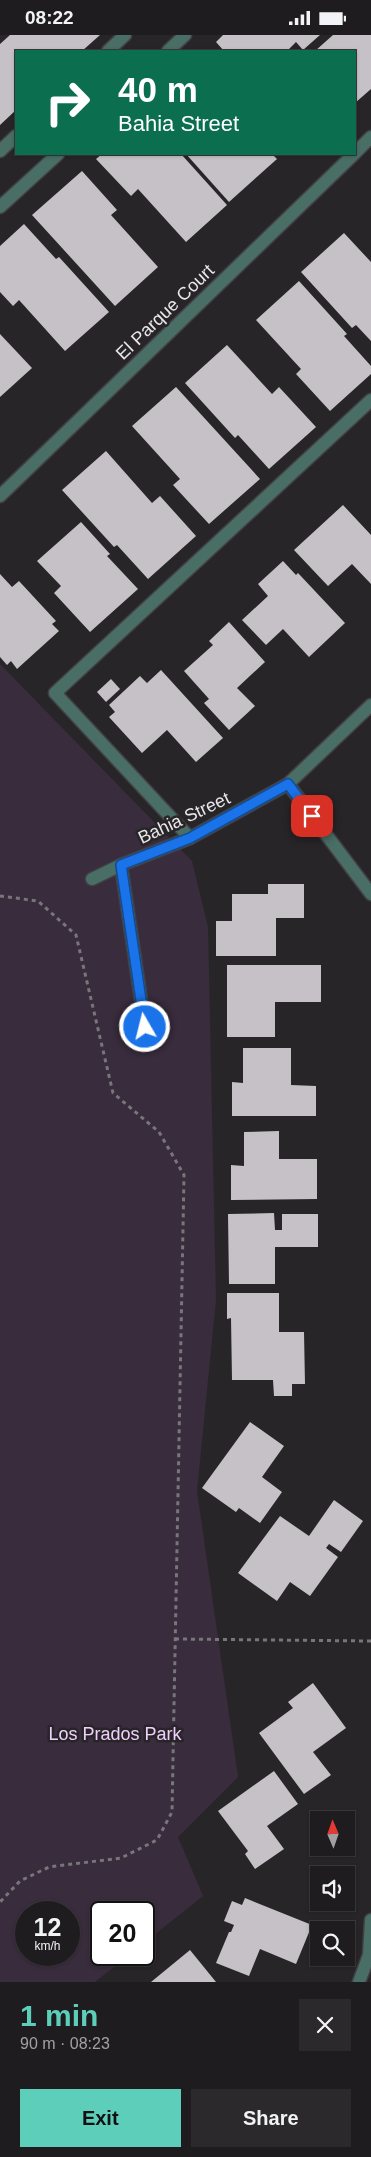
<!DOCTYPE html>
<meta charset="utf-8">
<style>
:root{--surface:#1e1c1f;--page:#2b292c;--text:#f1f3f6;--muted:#a1a1a4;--line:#3c3a3d;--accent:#5dceb9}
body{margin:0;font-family:Helvetica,sans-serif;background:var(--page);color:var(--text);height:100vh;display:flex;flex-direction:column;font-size:19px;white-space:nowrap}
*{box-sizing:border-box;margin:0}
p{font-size:16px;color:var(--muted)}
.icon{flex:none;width:28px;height:28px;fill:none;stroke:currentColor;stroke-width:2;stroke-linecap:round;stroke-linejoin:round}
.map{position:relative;height:1947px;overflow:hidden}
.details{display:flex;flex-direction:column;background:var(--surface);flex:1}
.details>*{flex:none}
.hud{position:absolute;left:15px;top:15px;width:341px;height:105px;border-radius:0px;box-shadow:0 1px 4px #0004,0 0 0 1px var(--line);background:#0b6e4f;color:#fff;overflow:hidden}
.needle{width:32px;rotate:358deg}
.buttons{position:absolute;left:310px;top:1776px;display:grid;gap:10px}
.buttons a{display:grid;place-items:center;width:45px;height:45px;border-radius:0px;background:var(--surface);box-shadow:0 1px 4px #0004,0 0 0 1px var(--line);font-size:25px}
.speed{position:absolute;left:15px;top:1866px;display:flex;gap:10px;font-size:25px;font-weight:700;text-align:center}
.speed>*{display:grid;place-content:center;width:65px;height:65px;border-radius:50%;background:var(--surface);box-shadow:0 1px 4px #0004,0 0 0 1px var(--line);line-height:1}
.speed small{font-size:12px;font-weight:400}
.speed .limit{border:2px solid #111;border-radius:8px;background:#fff;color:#111}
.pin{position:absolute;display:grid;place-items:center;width:42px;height:42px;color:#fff;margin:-21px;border-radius:10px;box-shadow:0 2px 8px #0006}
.me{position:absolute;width:55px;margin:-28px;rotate:352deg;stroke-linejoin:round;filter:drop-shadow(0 0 4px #0008)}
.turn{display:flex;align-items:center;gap:18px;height:105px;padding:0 20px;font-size:22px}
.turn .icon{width:65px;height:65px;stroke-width:2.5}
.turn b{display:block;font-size:35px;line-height:42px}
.round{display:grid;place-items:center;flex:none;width:52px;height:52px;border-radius:0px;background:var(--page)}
.summary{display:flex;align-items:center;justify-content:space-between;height:85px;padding:0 20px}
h1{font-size:30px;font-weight:600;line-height:38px;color:var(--accent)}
.cta{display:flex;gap:10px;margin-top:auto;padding:10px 20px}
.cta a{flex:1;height:58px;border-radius:0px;background:var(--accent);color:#111;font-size:20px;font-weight:600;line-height:58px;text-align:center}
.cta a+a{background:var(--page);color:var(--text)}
.status{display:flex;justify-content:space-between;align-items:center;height:35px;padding:0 25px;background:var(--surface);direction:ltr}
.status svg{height:14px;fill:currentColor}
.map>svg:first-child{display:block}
.green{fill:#392c3d;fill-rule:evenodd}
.building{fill:#c5c1c6}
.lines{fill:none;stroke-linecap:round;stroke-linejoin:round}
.service-casing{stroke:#434044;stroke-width:15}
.minor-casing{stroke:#434044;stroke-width:15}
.path{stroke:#787679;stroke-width:3;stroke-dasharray:4 4;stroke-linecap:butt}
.service{stroke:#486e66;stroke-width:12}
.minor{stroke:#486e66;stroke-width:12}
.route-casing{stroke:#114b97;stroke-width:12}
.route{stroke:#1a73e8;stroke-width:9}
.labels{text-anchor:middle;stroke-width:5;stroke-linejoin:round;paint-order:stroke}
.street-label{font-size:18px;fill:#e9e7ea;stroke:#282529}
.park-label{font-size:18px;fill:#f1cffd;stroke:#282529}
</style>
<div class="status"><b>08:22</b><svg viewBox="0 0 49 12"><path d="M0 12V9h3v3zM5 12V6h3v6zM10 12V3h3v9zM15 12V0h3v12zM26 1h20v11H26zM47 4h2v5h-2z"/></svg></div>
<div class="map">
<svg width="371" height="1947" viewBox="0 0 371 1947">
<rect width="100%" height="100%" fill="#282529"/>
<!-- green -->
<path class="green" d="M0 629 192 826 208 892 216 1265 197 1456 238 1742 178 1802 203 1861 144 1908V1878H101V1920H129L95 1947H0ZM26 1878H69V1920H26Z"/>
<!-- building -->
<g class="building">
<polygon points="10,0 100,0 82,16 16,16 16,75 0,90 0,9"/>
<polygon points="223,0 320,0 303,15 296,7 287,16 224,16 216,7"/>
<polygon points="333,0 371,0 371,54 355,68 355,16 315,16"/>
<polygon points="102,119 181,119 227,170 186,207 138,154 131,161 96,124"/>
<polygon points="186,119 272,119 277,124 229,167"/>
<polygon points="82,136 117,175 111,180 158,232 115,271 32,180"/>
<polygon points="24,189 56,224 59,222 109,277 65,316 19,265 13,271 0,257 0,211"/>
<polygon points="344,198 371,227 371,306 356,290 352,293 301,237"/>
<polygon points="299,246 347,299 344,301 371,331 371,339 330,376 296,339 301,334 256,285"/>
<polygon points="0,299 32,333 0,362"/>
<polygon points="227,310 272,359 279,352 316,392 269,434 238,400 235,403 185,348"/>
<polygon points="176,352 260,444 209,489 173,450 180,444 132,391"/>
<polygon points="106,416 152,468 160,461 196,501 148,544 117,510 114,512 62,455"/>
<polygon points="343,470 371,500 371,549 352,529 328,551 294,515"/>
<polygon points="81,487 110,519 107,521 138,554 90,597 54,558 61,551 37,526"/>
<polygon points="283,526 296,540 298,538 345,588 309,622 283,594 266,610 242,585 268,561 258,549"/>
<polygon points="0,539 12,552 19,546 56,586 52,589 59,596 17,634 11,626 7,630 0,622"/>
<polygon points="229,587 265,627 237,653 255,671 229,695 204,668 209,664 184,636 213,610 209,606"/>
<polygon points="161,635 223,703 196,727 167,695 142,718 109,682 115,677 109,670 140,641 147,648"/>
<polygon points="111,644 120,654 106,667 97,657"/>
<polygon points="268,849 304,849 304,883 276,883 276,921 216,921 216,886 232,886 232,859 268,859"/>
<polygon points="227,930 321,930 321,967 275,967 275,1002 227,1002"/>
<polygon points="243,1013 291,1013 291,1050 316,1051 316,1081 232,1081 232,1047 243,1048"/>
<polygon points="279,1096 279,1124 317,1124 317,1164 231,1165 231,1130 244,1131 244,1097"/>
<polygon points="274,1178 275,1195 282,1195 282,1179 318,1179 318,1212 275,1212 275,1249 229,1249 228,1179"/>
<polygon points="227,1258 279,1258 279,1297 304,1297 305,1349 292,1349 292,1361 274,1361 273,1345 232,1345 231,1283 227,1284"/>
<polygon points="250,1387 284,1411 262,1442 282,1457 260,1488 239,1473 236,1477 202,1453"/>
<polygon points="334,1465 363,1486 341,1517 329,1509 326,1513 338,1522 310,1561 290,1547 277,1566 238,1538 280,1481 309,1501"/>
<polygon points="313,1648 346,1693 313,1717 331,1740 304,1759 259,1698 293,1673 288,1667"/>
<polygon points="274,1736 298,1769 267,1791 284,1814 255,1834 245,1819 248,1816 218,1776"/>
<polygon points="245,1863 312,1890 296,1929 260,1914 249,1941 216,1928 229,1897 231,1897 234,1890 224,1886 232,1866 242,1870"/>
<polygon points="190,1915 216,1947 151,1947"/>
</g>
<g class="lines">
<defs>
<g id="service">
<polyline points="108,16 125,0"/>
<polyline points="168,16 185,0"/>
<polyline points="0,116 16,101"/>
<polyline points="0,172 58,119"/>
<polyline points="190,803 55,658 371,365"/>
<polyline points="121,830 145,992"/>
</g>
<g id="minor">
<polyline points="355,118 371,102"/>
<polyline points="0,461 354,119"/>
<polyline points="288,749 371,859"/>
<polyline points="92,844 121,830 190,803 288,749 371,670"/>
<polyline points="359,1947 369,1920 371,1885"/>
</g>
</defs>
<!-- service casing -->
<use href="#service" class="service-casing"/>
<!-- minor casing -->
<use href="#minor" class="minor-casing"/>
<!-- path -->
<g class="path">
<polyline points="0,861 38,866 76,900 113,1058 159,1097 184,1140 172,1777 157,1805 121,1823 49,1832 20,1846 0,1867"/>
<polyline points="175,1604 371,1606"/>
</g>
<!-- service -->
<use href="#service" class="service"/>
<!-- minor -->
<use href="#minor" class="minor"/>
</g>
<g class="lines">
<defs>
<polyline id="route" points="145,992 121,830 190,803 288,749 312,781"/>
</defs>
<!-- route casing -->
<use href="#route" class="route-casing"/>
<!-- route -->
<use href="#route" class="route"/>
</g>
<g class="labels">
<!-- street labels -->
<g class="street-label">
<text transform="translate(165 277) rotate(-44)" y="6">El Parque Court</text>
<text transform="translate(184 783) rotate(-25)" y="6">Bahia Street</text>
</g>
<!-- park labels -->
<g class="park-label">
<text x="115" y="1705">Los Prados Park</text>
</g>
</g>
</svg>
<div class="buttons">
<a><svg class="needle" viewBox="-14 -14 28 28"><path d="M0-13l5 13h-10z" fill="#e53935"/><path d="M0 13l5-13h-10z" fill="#a1a1a4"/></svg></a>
<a><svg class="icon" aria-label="sound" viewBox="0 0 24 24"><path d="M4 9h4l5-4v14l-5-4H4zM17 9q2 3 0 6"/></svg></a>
<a><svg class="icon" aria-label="search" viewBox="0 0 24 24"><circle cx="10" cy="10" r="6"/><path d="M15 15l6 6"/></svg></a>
</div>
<div class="speed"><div>12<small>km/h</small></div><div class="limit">20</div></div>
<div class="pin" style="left:312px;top:781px;background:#d93025"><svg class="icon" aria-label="arrive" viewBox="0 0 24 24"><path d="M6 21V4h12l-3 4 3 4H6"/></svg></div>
<svg class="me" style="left:145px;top:992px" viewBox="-20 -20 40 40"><circle r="17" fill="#1a73e8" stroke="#fff" stroke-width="3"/><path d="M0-11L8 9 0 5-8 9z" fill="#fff"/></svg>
<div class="hud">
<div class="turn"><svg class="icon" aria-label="right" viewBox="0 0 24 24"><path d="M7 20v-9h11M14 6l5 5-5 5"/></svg><div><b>40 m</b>Bahia Street</div></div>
</div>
</div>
<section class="details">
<div class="summary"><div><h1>1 min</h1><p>90 m · 08:23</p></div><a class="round"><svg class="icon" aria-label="close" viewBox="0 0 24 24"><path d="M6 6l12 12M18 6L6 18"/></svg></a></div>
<div class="cta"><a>Exit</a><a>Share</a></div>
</section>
